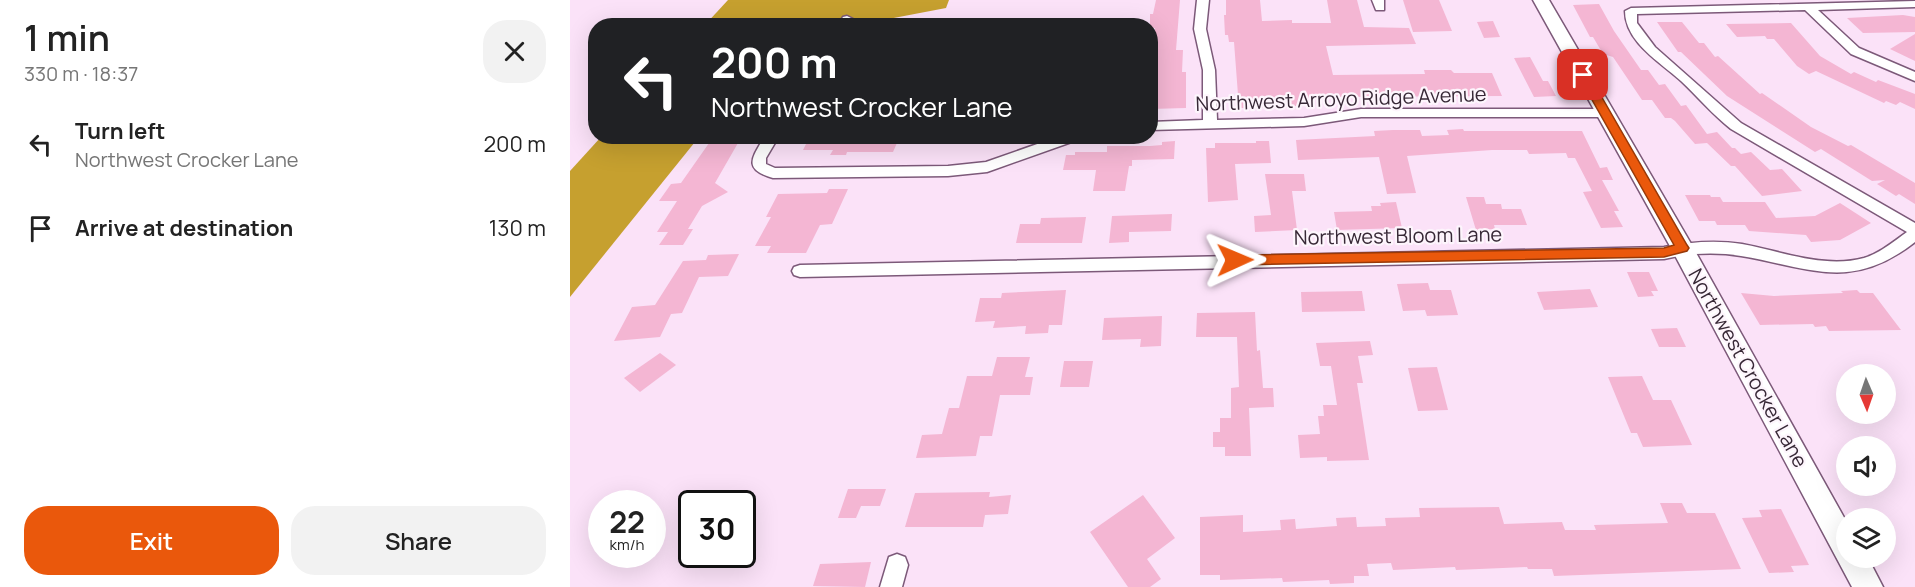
<!DOCTYPE html>
<meta charset="utf-8">
<style>
:root{--surface:#fff;--page:#f2f2f2;--text:#222;--muted:#767676;--accent:#ea580c}
body{margin:0;font-family:Manrope,sans-serif;background:var(--page);color:var(--text);height:100vh;display:flex;flex-direction:column;font-size:22px;white-space:nowrap}
*{box-sizing:border-box;margin:0}
p{font-size:20px;color:var(--muted)}
.icon{flex:none;width:33px;height:33px;fill:none;stroke:currentColor;stroke-width:2;stroke-linecap:round;stroke-linejoin:round}
.map{position:relative;flex:1;overflow:hidden}
.details{display:flex;flex-direction:column;background:var(--surface);width:570px}
.details>*{flex:none}
.guide{position:absolute;left:18px;top:18px;width:570px;height:126px;border-radius:24px;box-shadow:0 6px 24px #0002;background:#202124;color:#fff;overflow:hidden}
.needle{width:39px;rotate:178deg}
.fabs{position:absolute;left:1266px;top:364px;display:grid;gap:12px}
.fabs a{display:grid;place-items:center;width:60px;height:60px;border-radius:50%;background:var(--surface);box-shadow:0 6px 24px #0002;font-size:30px}
.speed{position:absolute;left:18px;top:490px;display:flex;gap:12px;font-size:30px;font-weight:700;text-align:center}
.speed>*{display:grid;place-content:center;width:78px;height:78px;border-radius:50%;background:var(--surface);box-shadow:0 6px 24px #0002;line-height:1}
.speed small{font-size:15px;font-weight:400}
.speed .limit{border:3px solid #111;border-radius:9px;background:#fff;color:#111}
.pin{position:absolute;display:grid;place-items:center;width:51px;height:51px;color:#fff;margin:-26px;border-radius:12px;box-shadow:0 3px 9px #0006}
.me{position:absolute;width:66px;margin:-33px;rotate:89deg;stroke-linejoin:round;filter:drop-shadow(0 0 4px #0008)}
.turn{display:flex;align-items:center;gap:21px;height:126px;padding:0 24px;font-size:27px}
.turn .icon{width:78px;height:78px;stroke-width:2.5}
.turn b{display:block;font-size:42px;line-height:51px}
.round{display:grid;place-items:center;flex:none;width:63px;height:63px;border-radius:24px;background:var(--page)}
.overview{display:flex;align-items:center;justify-content:space-between;height:102px;padding:0 24px}
h1{font-size:36px;font-weight:600;line-height:45px}
.button{display:flex;gap:12px;margin-top:auto;padding:12px 24px}
.button a{flex:1;height:69px;border-radius:24px;background:var(--accent);color:#fff;font-size:24px;font-weight:600;line-height:69px;text-align:center}
.button a+a{background:var(--page);color:var(--text)}
ul{padding:0;list-style:none}
li{display:flex;align-items:center;gap:18px;height:84px;padding:0 24px}
li div{flex:1}
li b{display:block;font-size:22px}
li em{font-style:normal}
main{display:flex;flex:1;min-height:0}
.map>svg:first-child{display:block}
.forest{fill:#c6a02f}
.building{fill:#f4b6d3}
.lines{fill:none;stroke-linecap:round;stroke-linejoin:round}
.street-casing{stroke:#7c5979;stroke-width:3}
.secondary-casing{stroke:#7c5979;stroke-width:3}
.street{fill:#fff;fill-rule:evenodd}
.secondary{fill:#fff;fill-rule:evenodd}
.route{fill:#ea580c;stroke:#983908;stroke-width:1.5}
.labels{text-anchor:middle;stroke-width:4.5;stroke-linejoin:round;paint-order:stroke}
.street-label{font-size:20px;fill:#372836;stroke:#fdf5fc}
</style>
<main>
<section class="details">
<div class="overview"><div><h1>1 min</h1><p>330 m · 18:37</p></div><a class="round"><svg class="icon" aria-label="close" viewBox="0 0 24 24"><path d="M6 6l12 12M18 6L6 18"/></svg></a></div>
<ul>
<li><svg class="icon" aria-label="left" viewBox="0 0 24 24"><path d="M17 20v-9H6M10 6l-5 5 5 5"/></svg><div><b>Turn left</b><p>Northwest Crocker Lane</p></div><em>200 m</em></li>
<li><svg class="icon" aria-label="arrive" viewBox="0 0 24 24"><path d="M6 21V4h12l-3 4 3 4H6"/></svg><div><b>Arrive at destination</b></div><em>130 m</em></li>
</ul>
<div class="button"><a>Exit</a><a>Share</a></div>
</section>
<div class="map">
<svg width="1345" height="587" viewBox="0 0 1345 587">
<rect width="100%" height="100%" fill="#fbe2f8"/>
<!-- forest -->
<g class="forest">
<polygon points="158,0 379,0 376,8 287,25 134,26"/>
<polygon points="31,137 129,137 0,297 0,171"/>
</g>
<!-- building -->
<g class="building">
<polygon points="586,0 610,0 606,50 613,50 612,72 616,72 616,108 580,109 580,91 586,91 588,62 584,63 585,28 580,28 580,14 583,14"/>
<polygon points="656,0 690,0 692,21 722,20 722,23 761,23 757,0 787,0 794,27 839,28 846,44 756,46 763,75 855,74 854,70 881,70 884,73 922,73 932,96 769,97 731,99 732,106 720,106 721,108 669,108 664,42 659,42 658,35 655,35 654,15 656,15"/>
<polygon points="833,0 869,0 882,31 843,32"/>
<polygon points="1029,4 1044,31 1071,70 1078,70 1089,85 1095,84 1111,106 1116,105 1137,134 1147,132 1162,148 1165,148 1171,154 1181,152 1200,170 1212,169 1232,191 1192,196 1165,166 1161,166 1137,143 1125,144 1105,121 1101,118 1095,118 1082,100 1072,100 1043,57 1033,54 1023,37 1020,37 1003,5"/>
<polygon points="1333,15 1345,17 1345,32 1293,33 1277,18"/>
<polygon points="923,21 930,37 914,38 907,22"/>
<polygon points="1087,22 1112,22 1129,43 1134,43 1145,57 1148,56 1190,94 1192,93 1241,127 1278,146 1281,145 1345,183 1345,204 1329,194 1326,196 1307,184 1315,180 1302,181 1251,149 1245,152 1157,96 1111,52 1108,52"/>
<polygon points="1221,23 1250,56 1281,74 1284,72 1306,82 1308,80 1345,94 1345,109 1330,102 1326,105 1316,101 1314,103 1246,71 1239,74 1227,66 1204,39 1197,39 1195,36 1167,37 1156,24"/>
<polygon points="1345,34 1345,61 1320,49"/>
<polygon points="960,57 973,81 978,81 986,96 964,97 944,58"/>
<polygon points="893,129 894,131 1012,131 1030,168 1037,167 1043,180 1032,180 1049,211 1044,211 1053,227 1031,228 1013,192 1022,191 1005,158 998,158 996,153 959,154 957,150 922,150 837,156 846,193 817,194 809,157 728,160 726,140 805,136 804,131 823,130 850,130 852,136 879,135 877,130"/>
<polygon points="144,136 172,136 145,183 158,192 132,206 118,229 123,229 113,245 89,245 98,232 87,232 107,201 89,201 101,184 111,183"/>
<polygon points="240,136 330,136 323,152 277,152 276,155 260,155 263,150 233,150"/>
<polygon points="605,141 604,159 562,160 562,166 559,166 555,191 523,191 526,170 493,170 496,155 505,155 505,152 537,152 537,146 580,146 592,145 592,142"/>
<polygon points="686,141 699,141 701,163 665,164 668,200 638,202 636,148 645,148 645,143 686,143"/>
<polygon points="695,174 734,174 736,191 722,191 727,230 685,232 684,216 701,215"/>
<polygon points="259,189 278,189 262,224 250,225 236,253 197,253 201,246 185,246 201,217 196,217 208,194 257,193"/>
<polygon points="1115,195 1140,195 1141,197 1150,197 1153,202 1195,202 1206,218 1245,216 1270,203 1301,223 1270,240 1241,242 1236,235 1179,231 1175,225 1147,225 1145,221 1129,221"/>
<polygon points="896,197 914,197 916,204 931,204 932,209 951,209 957,225 924,225 925,229 906,230"/>
<polygon points="826,202 832,228 767,230 764,212 802,211 801,206 811,206 810,203"/>
<polygon points="602,214 601,231 559,232 559,242 539,243 542,216"/>
<polygon points="516,217 512,243 446,243 450,224 470,224 471,218"/>
<polygon points="169,254 158,276 129,277 112,313 101,314 90,337 44,341 62,307 85,305 113,261 136,260 138,255"/>
<polygon points="1057,272 1079,272 1088,291 1081,291 1084,296 1068,297"/>
<polygon points="858,283 860,290 881,290 888,315 857,316 855,310 833,311 827,284"/>
<polygon points="1020,289 1028,307 974,310 967,292"/>
<polygon points="496,290 492,325 479,325 478,333 455,334 456,326 423,328 425,321 405,322 410,298 431,298 432,293"/>
<polygon points="1287,290 1290,293 1303,293 1331,330 1259,331 1256,326 1245,327 1243,324 1190,325 1171,293 1204,296 1273,293 1271,291"/>
<polygon points="792,291 795,311 732,312 731,292"/>
<polygon points="685,312 687,351 690,350 693,388 703,388 704,407 679,408 681,456 655,456 655,447 643,447 643,432 650,432 650,418 661,418 661,388 669,387 667,337 626,337 627,313"/>
<polygon points="592,316 591,346 570,347 571,339 532,340 534,318"/>
<polygon points="1107,328 1116,347 1089,347 1081,329"/>
<polygon points="800,341 803,355 788,356 793,383 787,383 799,460 757,461 757,457 730,458 728,435 750,434 748,416 754,416 753,405 767,405 761,366 750,366 746,343"/>
<polygon points="90,353 106,365 70,392 54,378"/>
<polygon points="427,357 460,357 455,377 463,377 460,395 430,395 422,436 410,436 406,456 346,458 352,435 372,434 379,408 389,408 397,376 422,376"/>
<polygon points="494,361 523,361 519,387 490,387"/>
<polygon points="867,367 878,410 848,411 838,368"/>
<polygon points="1072,376 1083,400 1101,400 1122,445 1073,447 1067,433 1061,433 1038,377"/>
<polygon points="278,489 316,489 310,506 291,506 286,518 268,518"/>
<polygon points="420,492 419,497 441,495 438,514 415,515 413,527 335,527 345,493"/>
<polygon points="573,495 605,538 577,559 591,579 580,587 558,587 520,532"/>
<polygon points="1090,503 1112,503 1117,513 1145,513 1171,569 984,576 982,569 958,569 957,567 886,570 885,567 823,570 821,563 797,564 799,576 784,576 784,583 760,584 759,580 713,582 712,578 650,580 650,575 630,575 630,517 673,515 673,532 711,530 710,520 725,519 726,529 767,526 766,518 786,517 787,527 816,526 815,518 850,517 849,508 929,507 934,524 992,522 995,530 1026,530 1024,525 1098,523"/>
<polygon points="1211,509 1239,565 1221,566 1224,572 1199,573 1172,518 1192,517 1189,510"/>
<polygon points="301,562 295,587 243,586 250,564"/>
</g>
<g class="lines">
<defs>
<g id="street">
<polygon points="627,0 639,0 636,29 645,70 647,120 734,118 791,109 1034,109 1041,113 1034,117 791,117 734,126 580,130 580,122 633,120 633,70 624,29"/>
<polygon points="802,0 814,0 814,10 806,10"/>
<path d="M1345 1V7L1248 10 1289 48 1345 72V81L1281 54 1235 10 1067 14V23L1085 47 1171 123 1345 223V242C1281 292 1242 268 1171 256 1146 252 1120 253 1094 259L230 277 224 275 222 271 224 267 230 265 1094 247C1120 242 1146 240 1172 244 1211 251 1254 269 1294 258 1310 253 1323 242 1337 232L1161 129C1143 115 1128 97 1111 81 1090 62 1055 42 1055 11L1061 8Z"/>
<polygon points="277,16 283,19 279,26 267,26 273,17"/>
<path d="M195 136H209L196 158V164L205 168 378 166 416 162 490 136H512L510 139 417 172 378 176 203 178C172 169 182 158 195 136Z"/>
<polygon points="327,554 335,557 338,565 332,587 310,587 319,557"/>
</g>
<polygon id="secondary" points="963,0 979,0 1120,242 1276,521 1276,558 1298,558 1313,587 1282,587 1101,248"/>
</defs>
<!-- street casing -->
<use href="#street" class="street-casing"/>
<!-- secondary casing -->
<use href="#secondary" class="secondary-casing"/>
<!-- street -->
<use href="#street" class="street"/>
<!-- secondary -->
<use href="#secondary" class="secondary"/>
</g>
<!-- route -->
<polygon class="route" points="1013,72 1019,75 1117,245 1119,248 1117,251 1094,257 665,265 658,260 665,255 1094,248 1104,245 1008,75"/>
<g class="labels">
<!-- street labels -->
<g class="street-label">
<text transform="translate(771 99) rotate(-2)" y="7">Northwest Arroyo Ridge Avenue</text>
<text transform="translate(828 236) rotate(-1)" y="7">Northwest Bloom Lane</text>
<text transform="translate(1178 368) rotate(61)" y="7">Northwest Crocker Lane</text>
</g>
</g>
</svg>
<div class="fabs">
<a><svg class="needle" viewBox="-14 -14 28 28"><path d="M0-13l5 13h-10z" fill="#e53935"/><path d="M0 13l5-13h-10z" fill="#767676"/></svg></a>
<a><svg class="icon" aria-label="sound" viewBox="0 0 24 24"><path d="M4 9h4l5-4v14l-5-4H4zM17 9q2 3 0 6"/></svg></a>
<a><svg class="icon" aria-label="layers" viewBox="0 0 24 24"><path d="M12 4l9 5-9 5-9-5zM3 14l9 5 9-5"/></svg></a>
</div>
<div class="speed"><div>22<small>km/h</small></div><div class="limit">30</div></div>
<div class="pin" style="left:1013px;top:75px;background:#d93025"><svg class="icon" aria-label="arrive" viewBox="0 0 24 24"><path d="M6 21V4h12l-3 4 3 4H6"/></svg></div>
<svg class="me" style="left:665px;top:260px" viewBox="-20 -20 40 40"><path d="M0-17L14 15 0 8-14 15z" fill="#ea580c" stroke="#fff" stroke-width="4"/></svg>
<div class="guide">
<div class="turn"><svg class="icon" aria-label="left" viewBox="0 0 24 24"><path d="M17 20v-9H6M10 6l-5 5 5 5"/></svg><div><b>200 m</b>Northwest Crocker Lane</div></div>
</div>
</div>
</main>
